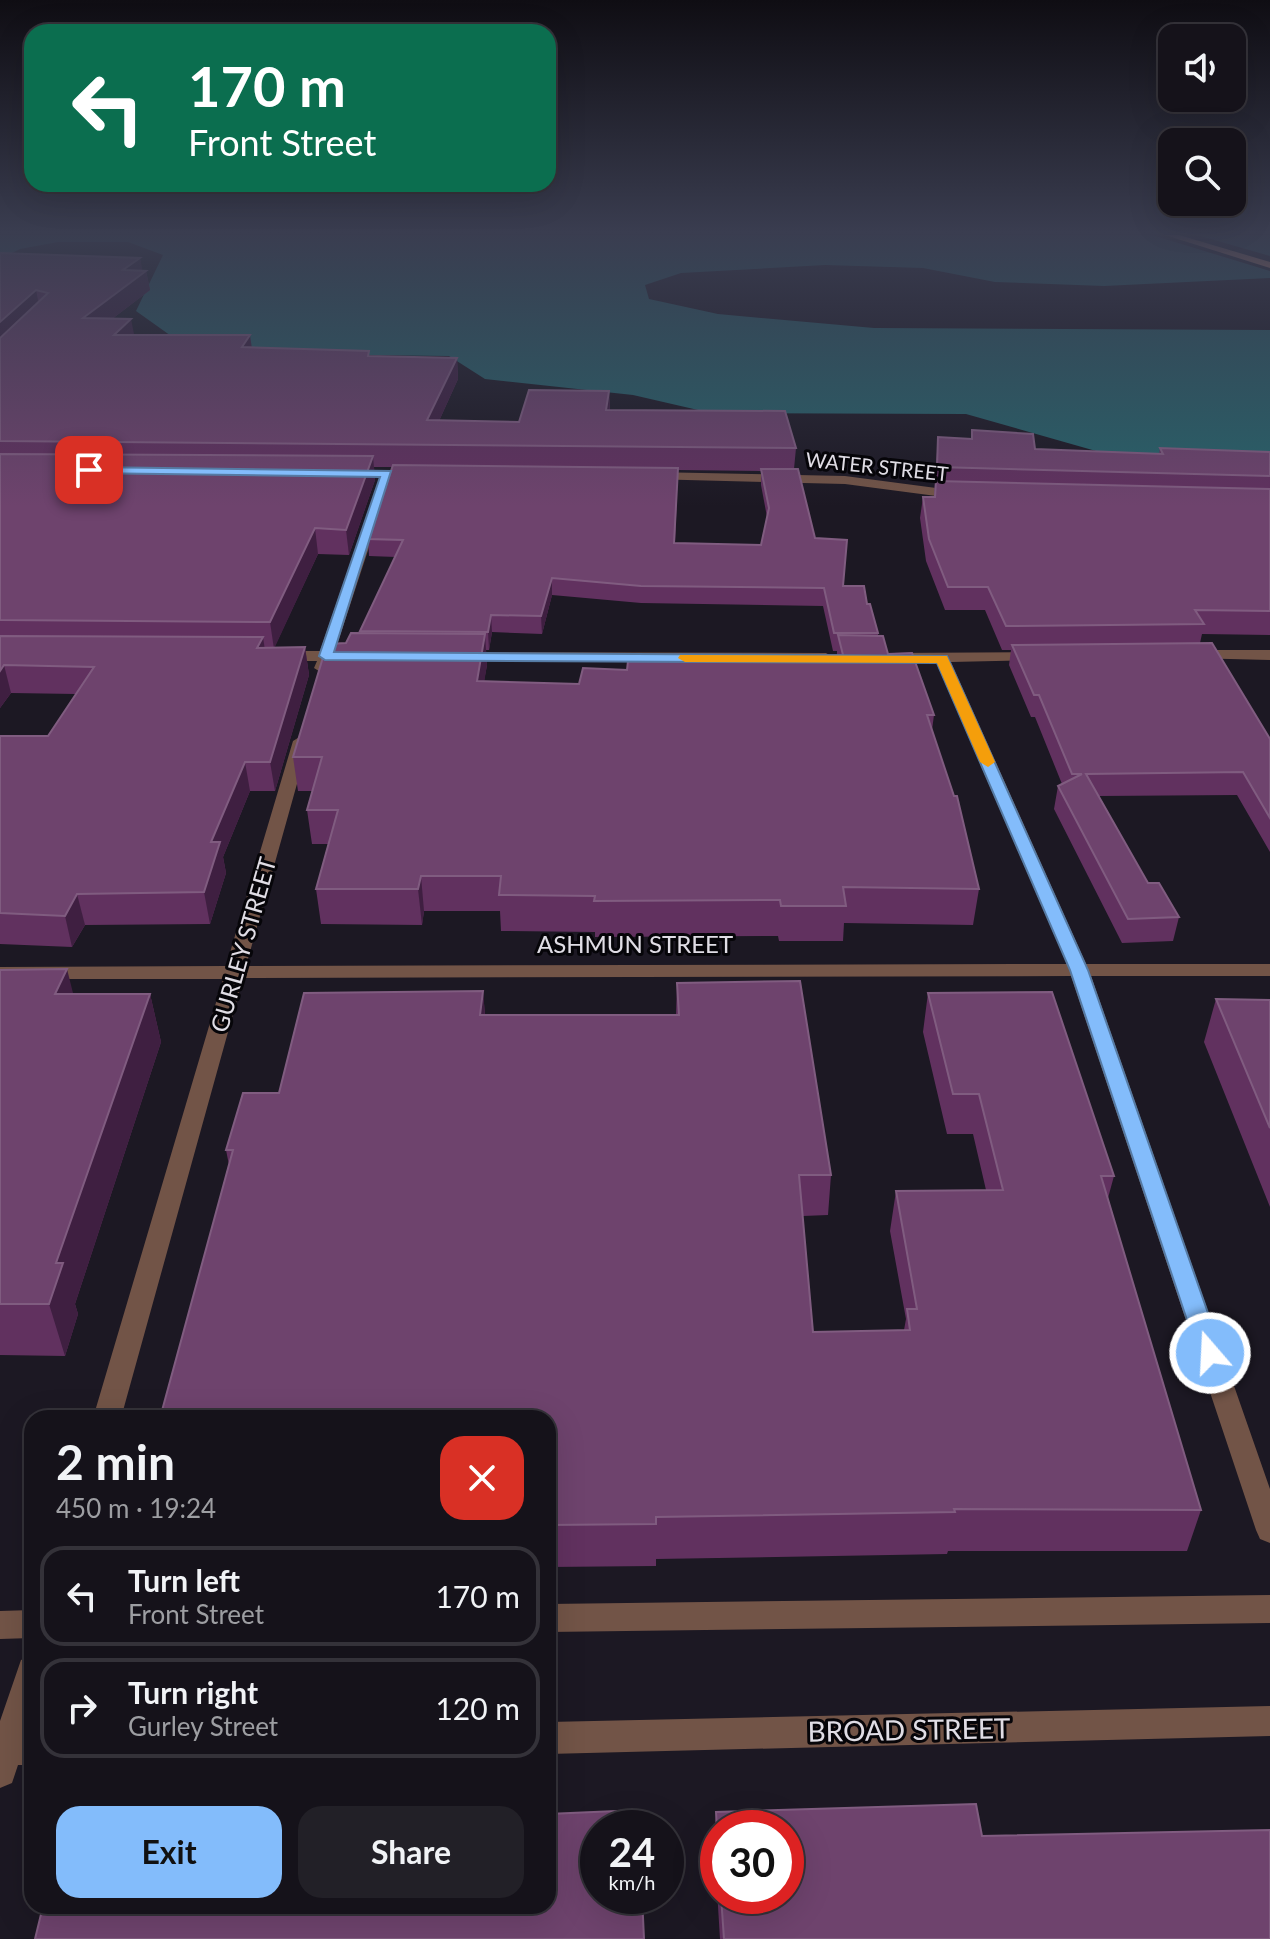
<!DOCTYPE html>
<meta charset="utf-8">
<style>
:root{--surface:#15121a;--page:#222027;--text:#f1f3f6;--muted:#9d9ea2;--line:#343239;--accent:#83bcfb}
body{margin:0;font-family:Lato,sans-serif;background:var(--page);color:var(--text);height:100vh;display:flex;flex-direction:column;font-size:30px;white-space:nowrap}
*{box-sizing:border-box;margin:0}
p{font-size:26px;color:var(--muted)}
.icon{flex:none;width:44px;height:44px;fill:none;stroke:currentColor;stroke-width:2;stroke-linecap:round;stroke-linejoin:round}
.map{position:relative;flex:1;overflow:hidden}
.side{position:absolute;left:24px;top:1410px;width:532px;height:504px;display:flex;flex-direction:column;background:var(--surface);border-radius:24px;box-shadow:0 8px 32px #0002,0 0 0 2px var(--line)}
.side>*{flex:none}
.banner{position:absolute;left:24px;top:24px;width:532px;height:168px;border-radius:24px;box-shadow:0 8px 32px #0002,0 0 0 2px var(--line);background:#0b6e4f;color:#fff;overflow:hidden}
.buttons{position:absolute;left:1158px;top:24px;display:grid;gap:16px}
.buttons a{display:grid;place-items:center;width:88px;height:88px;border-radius:16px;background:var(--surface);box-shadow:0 8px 32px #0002,0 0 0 2px var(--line);font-size:40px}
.speed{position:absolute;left:580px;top:1810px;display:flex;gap:16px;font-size:40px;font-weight:700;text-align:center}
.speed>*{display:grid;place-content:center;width:104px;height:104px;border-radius:50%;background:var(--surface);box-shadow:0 8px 32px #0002,0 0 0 2px var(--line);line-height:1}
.speed small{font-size:20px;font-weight:400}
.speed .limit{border:12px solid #d22;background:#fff;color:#111}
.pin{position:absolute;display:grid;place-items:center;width:68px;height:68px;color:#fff;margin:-34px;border-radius:16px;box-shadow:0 4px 12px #0006}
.me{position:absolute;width:88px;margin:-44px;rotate:341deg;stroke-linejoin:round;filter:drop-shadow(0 0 6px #0008)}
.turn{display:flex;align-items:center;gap:28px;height:168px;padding:0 32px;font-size:36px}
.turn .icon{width:104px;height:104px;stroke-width:2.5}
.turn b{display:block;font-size:56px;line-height:68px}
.round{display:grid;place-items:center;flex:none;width:84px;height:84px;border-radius:24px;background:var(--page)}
.headline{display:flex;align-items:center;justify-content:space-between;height:136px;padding:0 32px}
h1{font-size:48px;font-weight:700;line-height:60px}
.primary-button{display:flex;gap:16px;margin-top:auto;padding:16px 32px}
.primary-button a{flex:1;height:92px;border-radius:24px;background:var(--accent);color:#111;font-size:32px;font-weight:700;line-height:92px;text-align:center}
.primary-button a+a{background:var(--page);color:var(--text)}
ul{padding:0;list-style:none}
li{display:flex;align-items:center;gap:24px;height:100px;margin:0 16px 12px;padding:0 16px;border:4px solid var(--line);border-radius:24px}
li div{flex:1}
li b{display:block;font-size:30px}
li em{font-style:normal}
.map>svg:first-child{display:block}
.water{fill:#28626a}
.pier{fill:#1c1823}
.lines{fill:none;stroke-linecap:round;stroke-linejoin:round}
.minor{fill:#725447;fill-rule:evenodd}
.highway{fill:#efa382;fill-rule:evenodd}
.wall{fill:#61315f;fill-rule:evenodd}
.shaded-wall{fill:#3f1f41}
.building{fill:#6e436d;stroke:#805c80;stroke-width:2}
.route{fill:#83bcfb;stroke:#557aa3;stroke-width:2}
.slow{fill:#f59e0b}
.labels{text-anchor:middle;stroke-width:6;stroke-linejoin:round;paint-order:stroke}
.far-street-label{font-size:20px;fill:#e0dde5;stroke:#060509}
.street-label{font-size:24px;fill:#e0dde5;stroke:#060509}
.near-street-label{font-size:28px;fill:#e0dde5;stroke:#060509}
</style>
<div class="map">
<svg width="1270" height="1939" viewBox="0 0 1270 1939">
<rect width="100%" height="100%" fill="#1c1823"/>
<!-- water -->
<polygon class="water" points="0,235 1270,235 1270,278 1104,286 995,282 923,268 825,265 681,273 645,285 649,299 718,314 874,328 1270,330 1270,469 1124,459 966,414 711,413 633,395 485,379 449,356 195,353 136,311 163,255 128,242 58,242 20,249 0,259"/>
<!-- pier -->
<polygon class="pier" points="1152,235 1197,235 1270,256 1270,271"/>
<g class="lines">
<!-- minor -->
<g class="minor">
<polygon points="344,470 416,470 422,474 416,478 392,477 335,651 350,651 358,656 350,661 332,661 327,671 322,673 314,668 317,661 282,661 274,656 282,651 320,651 380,477 348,477 344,476"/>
<polygon points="652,472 845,476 959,491 965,495 959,499 845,484 648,479 648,473"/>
<polygon points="1194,650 1270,650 1270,660 1189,658 1186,655"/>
<polygon points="462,652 826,653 834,658 826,663 457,660 457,654"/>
<polygon points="1038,652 1046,657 1043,660 951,662 1086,964 1270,964 1270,976 1091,976 1270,1489 1270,1543 1260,1539 1256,1530 1071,976 243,978 121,1418 93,1418 223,979 0,979 0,967 226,966 293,741 301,736 309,741 246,966 1067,964 936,662 890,663 882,658 890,653"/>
<polygon points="1270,1595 1270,1623 548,1632 548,1604"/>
<polygon points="32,1610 32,1638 0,1639 0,1611"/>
<polygon points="32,1655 32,1721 28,1733 32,1733 32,1765 18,1765 12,1783 0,1788 0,1721 21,1660"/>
<polygon points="1270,1706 1270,1736 548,1754 548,1722"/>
</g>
<!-- highway -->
<polygon class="highway" points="1165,235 1179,235 1270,262 1270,268"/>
</g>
<!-- wall -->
<g class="wall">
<path d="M0 253 140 258 142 271H146L150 290 112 319 134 335 252 347 370 356 457 358 458 379 439 421 519 422 609 391 610 410 796 448 794 469 815 538 843 586 867 604 878 633V636L888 654 934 715 932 730 979 889 973 925 844 923 843 941H779L778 936 595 937V932L501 931 500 911H424L422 925 321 924 316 889 328 844H312L307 810 313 791H298L293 757 346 643 360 633 396 557 369 556 368 539 392 467H374L375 480 349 555 318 554 274 648 305 647 309 675 275 791H250L223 857 226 873 210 924 85 925 72 947 0 944V735L48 736 76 694 11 693 0 708ZM678 470 761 471V485L767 517 761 545 675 543ZM552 595 641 603 823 606 833 651H837V655L800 656V662L627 670 579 684 484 681 487 665 486 650H489L492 632 542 634Z"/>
<polygon points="972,430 1035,449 1159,454 1160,448 1270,452 1270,635 1202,634 1200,643 1270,739 1270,852 1237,795 1099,796 1148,883 1179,917 1173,941 1122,943 1054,809 1058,786 1062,784 1035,717 1031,717 1009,665 1011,650 1002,650 985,610 945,610 926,561 920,518 923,497 934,497 938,437 971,439"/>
<polygon points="0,970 73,994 150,994 161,1042 75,1304 78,1314 65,1356 0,1355"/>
<polygon points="677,983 831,1175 828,1215 803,1216 813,1332 904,1330 906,1319 890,1231 896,1191 986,1190 973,1134 947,1134 923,1032 928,993 1114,1176 1108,1198 1201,1510 1187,1551 948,1551 947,1554 656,1559 656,1566 548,1567 548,1418 229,1165 226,1150 279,1093 483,991 485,1015 676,1015"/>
<polygon points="1216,999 1270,1000 1270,1207 1204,1042"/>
<path d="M716 1812 982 1836 1270 1939H720L714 1841ZM718 1828 786 1896H718Z"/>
</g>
<!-- shaded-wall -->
<g class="shaded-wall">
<polygon points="140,258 143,274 146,271 150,290 87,338 83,318 123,270"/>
<polygon points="36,290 40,310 0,347 0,322"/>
<polygon points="131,319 135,339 114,335"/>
<polygon points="250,335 253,356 242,347"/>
<polygon points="457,358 458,379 429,443 427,420"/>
<polygon points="609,391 610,413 606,410"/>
<polygon points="373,456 375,480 349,555 346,530"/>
<polygon points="315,528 318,554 274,649 270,622"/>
<polygon points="552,578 552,595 542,634 541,616"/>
<polygon points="491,615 492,632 489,650 488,632"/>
<polygon points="485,634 487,665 479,713 477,681"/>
<polygon points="263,637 267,664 257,648"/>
<polygon points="305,647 309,675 275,791 270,762"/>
<polygon points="4,665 11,693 0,708 0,671"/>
<polygon points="245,762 250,791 223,857 226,873 210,924 204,892 211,842"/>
<polygon points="421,876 424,911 422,925 418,889"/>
<polygon points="77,894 85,925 72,947 65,916"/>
<polygon points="67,969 79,1017 55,994"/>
<polygon points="483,991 486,1030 480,1015"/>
<polygon points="150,994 161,1042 75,1304 78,1314 65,1356 49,1304 56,1263"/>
</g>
<!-- building -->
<g class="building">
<polygon points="0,253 140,258 123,270 146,271 83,318 131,319 114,335 250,335 242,347 369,351 368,356 457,358 427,420 519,422 529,390 609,391 606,410 785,411 796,448 0,441 0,338 48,293 36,290 0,322"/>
<polygon points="972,430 1033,434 1035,449 1163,454 1160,448 1270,452 1270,476 937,467 938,437 972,439"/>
<polygon points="0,454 373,456 346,530 315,528 270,622 0,620"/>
<polygon points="393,465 678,468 674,543 761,545 769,508 761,469 798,469 815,538 847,540 843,586 864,586 867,604 870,604 878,633 834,633 824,588 641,586 552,578 541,616 491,615 488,632 360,631 403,540 368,539"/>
<polygon points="936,481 1270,489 1270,611 1195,610 1204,624 1006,626 988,587 948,587 929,539 923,497 935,497"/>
<polygon points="351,633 485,634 477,681 579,684 583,668 627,670 628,661 802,662 800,656 843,655 838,635 883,636 888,654 912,653 934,715 927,715 954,796 957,796 979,889 843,887 846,906 781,906 780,900 594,901 595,896 499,895 501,876 421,876 418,889 316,889 338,810 307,810 322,757 293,757 327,644 346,643"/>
<polygon points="0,636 263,637 257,648 305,647 270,762 245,762 211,842 220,842 204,892 77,894 65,916 0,913 0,736 48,736 94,667 4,665 0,671"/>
<polygon points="1212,643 1270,739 1270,818 1243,772 1086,774 1148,883 1159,883 1179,917 1128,919 1058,786 1082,774 1072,774 1039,695 1034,695 1012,645"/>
<polygon points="67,969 55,994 150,994 56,1263 63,1263 49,1304 0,1304 0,970"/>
<polygon points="800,981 831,1175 799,1175 813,1332 910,1330 907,1309 917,1309 896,1191 1003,1190 979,1094 953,1094 928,993 1052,992 1114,1176 1101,1176 1201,1510 954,1509 955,1512 656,1517 656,1524 548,1525 548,1418 160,1418 233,1150 226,1150 243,1093 279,1093 304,993 483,991 480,1015 679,1015 677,983"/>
<polygon points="1216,999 1270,1000 1270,1128"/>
<polygon points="976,1804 982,1836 1270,1830 1270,1939 724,1939 721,1896 786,1896 786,1828 718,1828 718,1845 716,1812"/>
<polygon points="639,1810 640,1828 598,1828 598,1896 642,1896 644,1939 35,1939 43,1906 548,1906 548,1814"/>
</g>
<!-- sky -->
<linearGradient id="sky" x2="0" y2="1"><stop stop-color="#0f0d13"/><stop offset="0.46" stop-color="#3a3d50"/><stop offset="1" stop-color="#3a3d50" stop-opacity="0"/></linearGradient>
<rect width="1270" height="506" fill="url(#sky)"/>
<!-- route -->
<polygon class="route" points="89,467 391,471 334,652 947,656 1088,970 1222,1353 1218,1360 1201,1360 1198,1353 1070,970 937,663 325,660 319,656 380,477 85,473"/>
<!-- slow -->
<polygon class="slow" points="680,655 947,656 995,762 988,767 980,762 937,663 685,662 678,658"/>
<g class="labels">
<!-- far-street labels -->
<g class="far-street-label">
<text transform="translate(877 467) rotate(6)" y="7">WATER STREET</text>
</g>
<!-- street labels -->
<g class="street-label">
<text transform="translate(244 945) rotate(-74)" y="8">GURLEY STREET</text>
<text x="635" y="953">ASHMUN STREET</text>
</g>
<!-- near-street labels -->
<g class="near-street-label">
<text transform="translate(909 1730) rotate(-1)" y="10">BROAD STREET</text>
</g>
</g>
</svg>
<div class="buttons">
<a><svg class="icon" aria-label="sound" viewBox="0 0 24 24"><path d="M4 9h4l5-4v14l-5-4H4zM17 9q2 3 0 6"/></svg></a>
<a><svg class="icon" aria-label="search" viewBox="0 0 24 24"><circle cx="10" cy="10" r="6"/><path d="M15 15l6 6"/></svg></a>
</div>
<div class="speed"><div>24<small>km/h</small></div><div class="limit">30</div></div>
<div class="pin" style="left:89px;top:470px;background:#d93025"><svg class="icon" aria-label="arrive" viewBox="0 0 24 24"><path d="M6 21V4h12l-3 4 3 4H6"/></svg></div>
<svg class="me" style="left:1210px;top:1353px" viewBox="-20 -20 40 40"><circle r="17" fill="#83bcfb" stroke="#fff" stroke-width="3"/><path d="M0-11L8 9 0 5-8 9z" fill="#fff"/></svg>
<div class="banner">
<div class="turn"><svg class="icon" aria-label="left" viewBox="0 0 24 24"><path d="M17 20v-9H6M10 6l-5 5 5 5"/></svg><div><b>170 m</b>Front Street</div></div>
</div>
<section class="side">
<div class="headline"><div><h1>2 min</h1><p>450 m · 19:24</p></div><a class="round" style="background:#d93025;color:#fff"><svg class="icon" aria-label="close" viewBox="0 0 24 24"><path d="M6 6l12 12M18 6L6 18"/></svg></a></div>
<ul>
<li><svg class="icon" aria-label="left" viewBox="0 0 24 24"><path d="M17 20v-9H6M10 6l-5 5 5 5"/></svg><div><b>Turn left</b><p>Front Street</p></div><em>170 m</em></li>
<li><svg class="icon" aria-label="right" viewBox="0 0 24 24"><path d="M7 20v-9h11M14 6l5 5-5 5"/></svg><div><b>Turn right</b><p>Gurley Street</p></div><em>120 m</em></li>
</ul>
<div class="primary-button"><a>Exit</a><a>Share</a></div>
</section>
</div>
